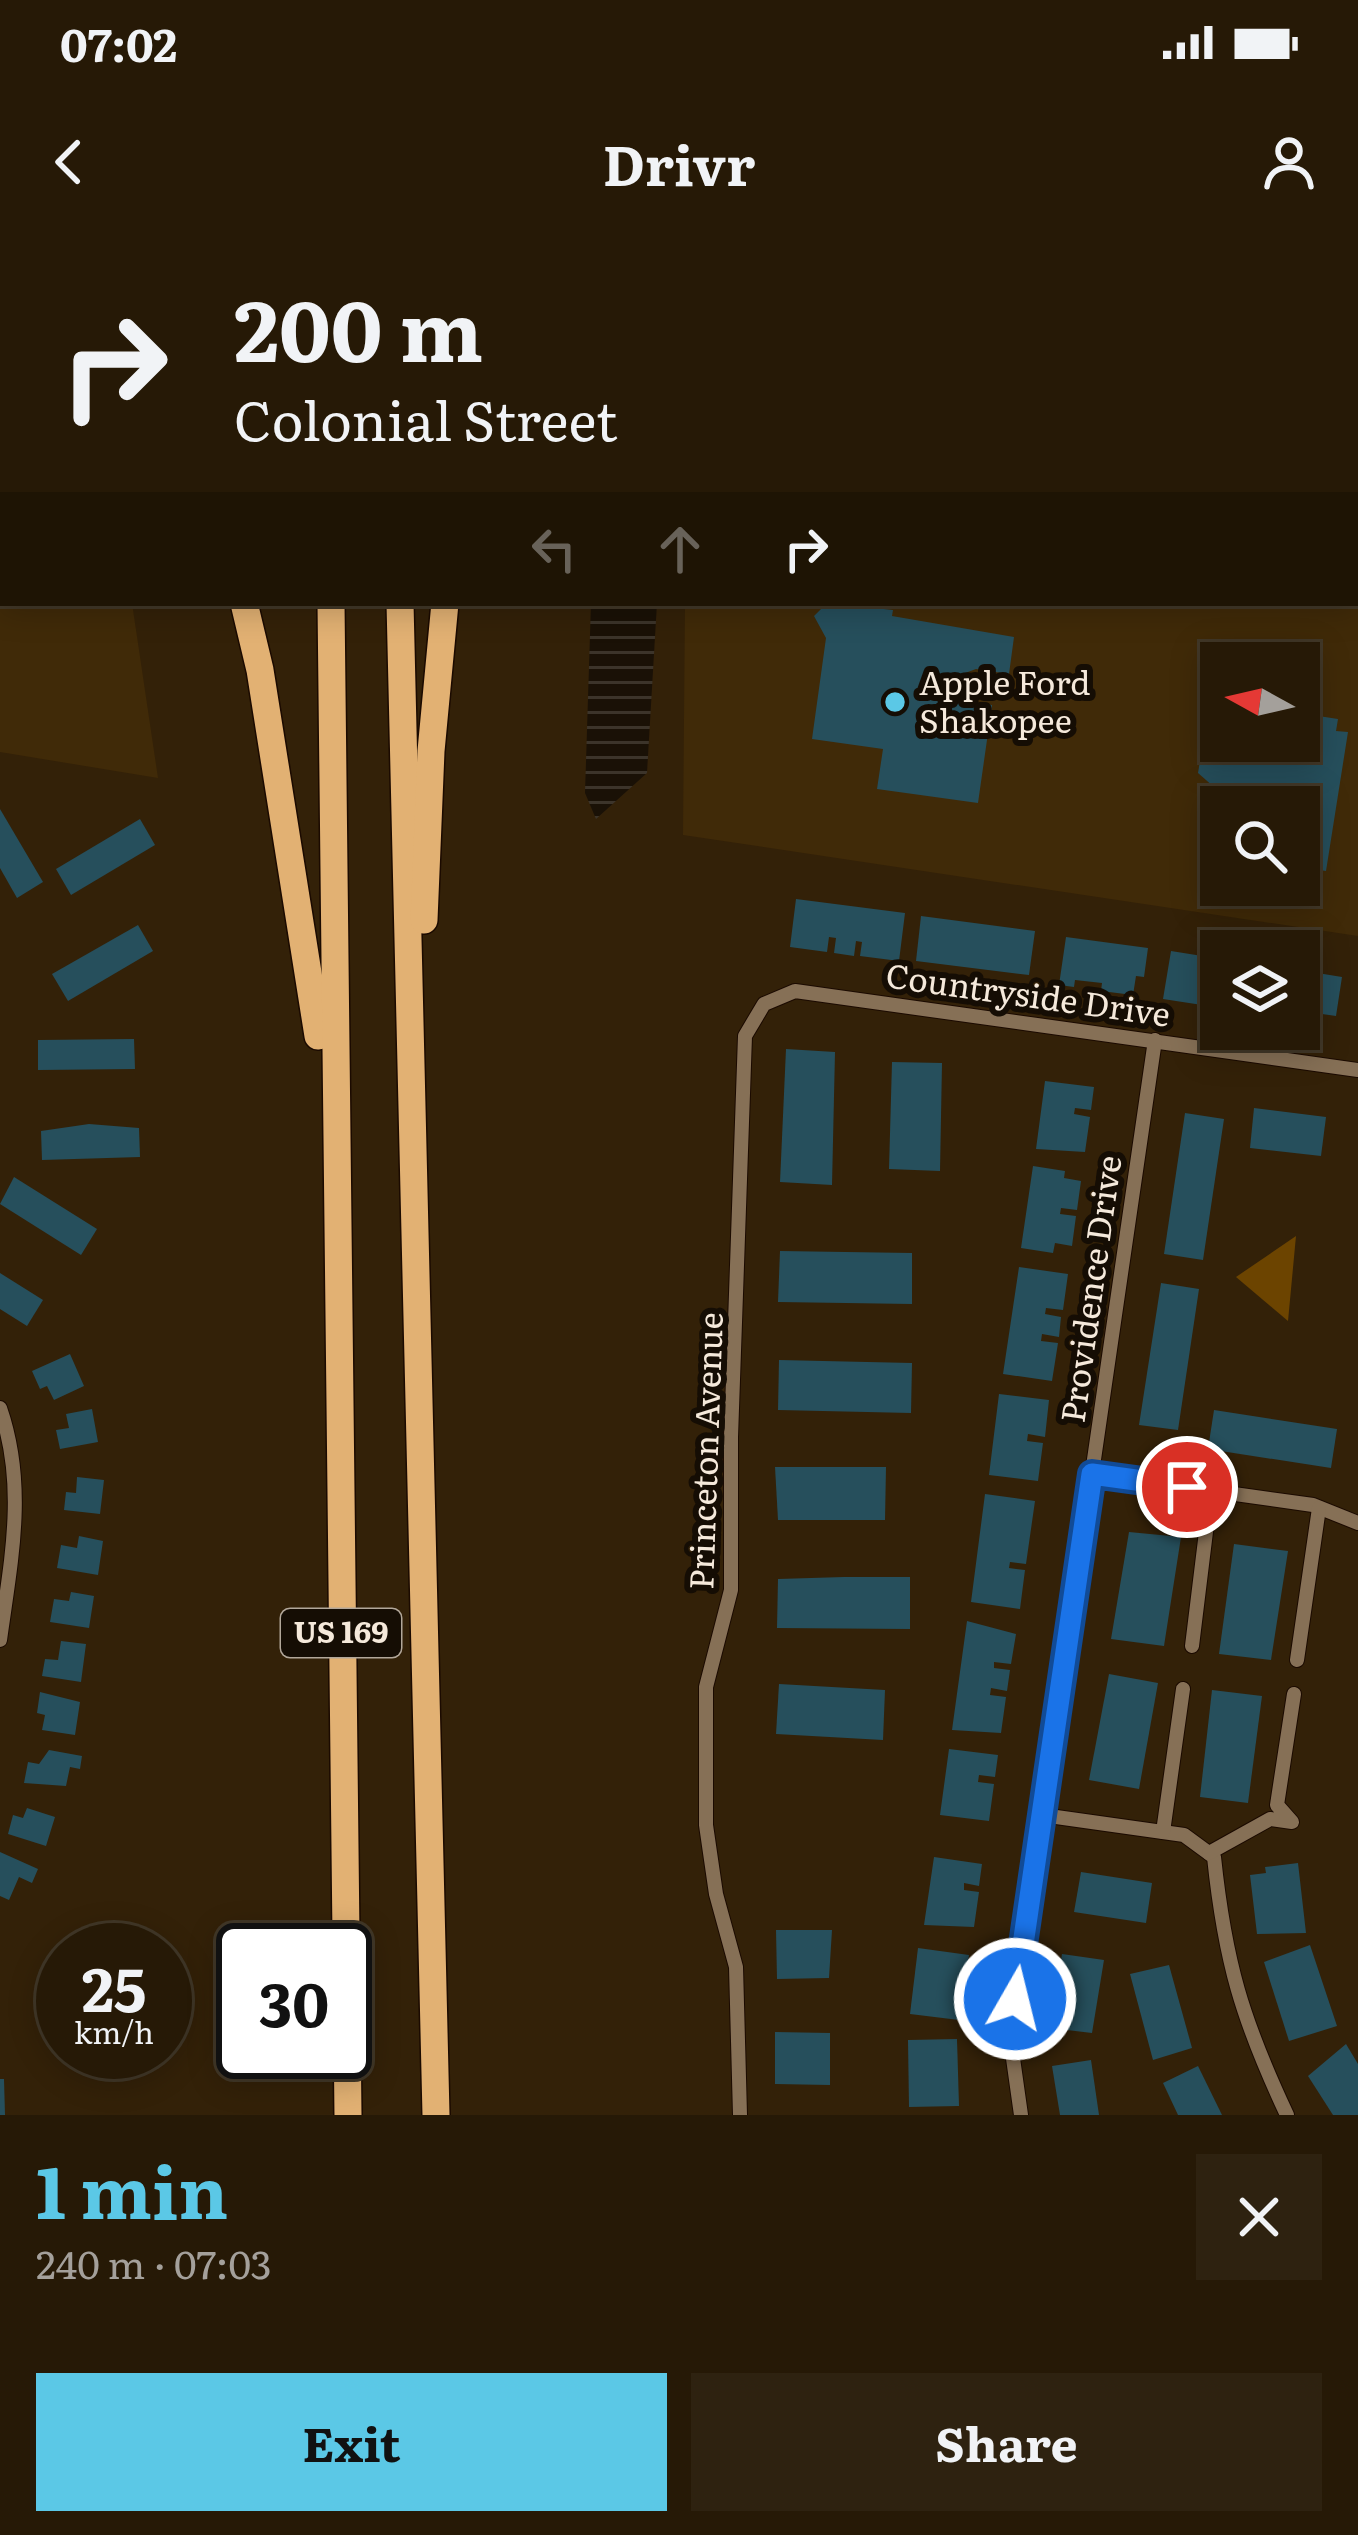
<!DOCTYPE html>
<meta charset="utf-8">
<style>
:root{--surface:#261906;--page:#2e2210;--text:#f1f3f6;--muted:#a4a09b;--line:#423828;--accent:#5bc8e6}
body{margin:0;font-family:Literata,serif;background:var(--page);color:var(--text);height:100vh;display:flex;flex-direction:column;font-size:45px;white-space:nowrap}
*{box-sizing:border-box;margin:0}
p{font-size:39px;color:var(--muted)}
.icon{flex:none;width:66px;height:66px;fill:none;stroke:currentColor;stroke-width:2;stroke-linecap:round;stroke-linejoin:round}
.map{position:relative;height:1875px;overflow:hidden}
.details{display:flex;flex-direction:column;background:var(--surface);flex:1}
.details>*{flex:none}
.banner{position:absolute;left:0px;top:0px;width:1359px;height:366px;box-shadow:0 6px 30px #0003,0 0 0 3px var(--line);background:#261906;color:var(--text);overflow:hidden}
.needle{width:78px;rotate:278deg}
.buttons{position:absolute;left:1200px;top:402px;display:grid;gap:24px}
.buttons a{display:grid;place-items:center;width:120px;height:120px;border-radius:0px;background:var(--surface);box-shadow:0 6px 30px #0003,0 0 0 3px var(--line);font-size:60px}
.speed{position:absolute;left:36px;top:1683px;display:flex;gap:24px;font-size:60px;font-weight:700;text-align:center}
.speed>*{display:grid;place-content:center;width:156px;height:156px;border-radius:50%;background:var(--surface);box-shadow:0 6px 30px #0003,0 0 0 3px var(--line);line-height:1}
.speed small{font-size:30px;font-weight:400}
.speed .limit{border:6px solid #111;border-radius:18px;background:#fff;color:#111}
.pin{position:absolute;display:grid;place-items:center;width:102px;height:102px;color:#fff;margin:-51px;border:6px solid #fff;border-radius:50%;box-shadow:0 3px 12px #0007}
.me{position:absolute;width:132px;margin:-66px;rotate:8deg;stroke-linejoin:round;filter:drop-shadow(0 0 9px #0008)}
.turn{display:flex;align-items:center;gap:42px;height:252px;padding:0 36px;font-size:54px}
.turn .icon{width:156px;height:156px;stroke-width:2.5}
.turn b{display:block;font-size:84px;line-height:102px}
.lanes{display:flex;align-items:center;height:114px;padding:0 36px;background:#0003;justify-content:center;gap:60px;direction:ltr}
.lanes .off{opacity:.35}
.round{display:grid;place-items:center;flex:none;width:126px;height:126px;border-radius:0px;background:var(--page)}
.summary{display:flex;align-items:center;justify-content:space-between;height:204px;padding:0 36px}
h1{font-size:72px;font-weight:700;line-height:90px;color:var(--accent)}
.button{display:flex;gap:24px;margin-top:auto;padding:24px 36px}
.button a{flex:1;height:138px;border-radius:0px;background:var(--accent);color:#111;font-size:48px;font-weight:700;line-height:138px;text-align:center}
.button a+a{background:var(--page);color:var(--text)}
.status{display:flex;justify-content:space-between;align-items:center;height:84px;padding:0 60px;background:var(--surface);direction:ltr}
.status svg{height:33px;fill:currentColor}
header{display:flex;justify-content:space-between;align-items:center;height:156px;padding:0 36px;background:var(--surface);font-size:54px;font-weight:700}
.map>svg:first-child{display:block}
.built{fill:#402a08;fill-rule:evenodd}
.green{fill:#6c4400}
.water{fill:url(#water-rules)}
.building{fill:#264f5c}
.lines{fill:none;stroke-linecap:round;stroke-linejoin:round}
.street-casing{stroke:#1b0a00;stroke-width:16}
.highway-casing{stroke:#1b0a00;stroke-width:30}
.street{stroke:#867056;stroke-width:14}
.highway{stroke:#e2b173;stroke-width:27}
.route-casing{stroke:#114b97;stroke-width:30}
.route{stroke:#1a73e8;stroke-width:21}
.poi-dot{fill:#5bc8e6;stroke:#150d04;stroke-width:4.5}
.labels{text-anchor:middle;stroke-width:12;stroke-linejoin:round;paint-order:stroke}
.shield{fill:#150d04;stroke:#b2a79a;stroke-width:3}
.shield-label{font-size:30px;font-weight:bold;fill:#f5e9db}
.poi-label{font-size:33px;fill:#f5e9db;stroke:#150d04;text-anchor:start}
.street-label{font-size:33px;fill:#f5e9db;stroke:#150d04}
</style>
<div class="status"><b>07:02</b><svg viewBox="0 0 49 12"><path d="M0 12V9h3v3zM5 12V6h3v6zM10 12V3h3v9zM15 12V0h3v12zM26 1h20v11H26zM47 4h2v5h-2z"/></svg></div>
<header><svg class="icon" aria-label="back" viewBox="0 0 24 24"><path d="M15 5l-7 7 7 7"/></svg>Drivr<svg class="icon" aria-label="person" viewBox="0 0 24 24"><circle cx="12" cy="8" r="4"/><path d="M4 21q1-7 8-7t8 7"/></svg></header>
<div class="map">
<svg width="1358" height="1875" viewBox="0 0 1358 1875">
<defs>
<pattern id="water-rules" width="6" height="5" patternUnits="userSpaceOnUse" patternTransform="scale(3)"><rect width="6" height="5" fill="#1a1106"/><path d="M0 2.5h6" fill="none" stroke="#3c342a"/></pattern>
</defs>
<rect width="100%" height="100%" fill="#332108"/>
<!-- built -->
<g class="built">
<polygon points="0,0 52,3 3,3 3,363 132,363 158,538 0,512"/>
<path d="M687 0H1358V696L683 595 685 363H1356V3ZM1221 423H1299V501H1221ZM1221 567H1299V645H1221Z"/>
</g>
<!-- green -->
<polygon class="green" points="1296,996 1288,1081 1236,1037"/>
<!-- water -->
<polygon class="water" points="591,363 657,363 647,533 596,579 585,553"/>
<!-- building -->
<g class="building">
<polygon points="827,363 893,370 892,376 1014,397 1009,434 976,429 957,436 953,459 992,465 978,563 877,549 883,509 812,499 826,398 814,376"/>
<polygon points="1299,473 1338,479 1336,491 1348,492 1326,631 1299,627 1299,567 1220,567 1222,554 1198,533 1205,490 1221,492 1221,501 1299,501"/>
<polygon points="0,569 43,642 17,658 0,628"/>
<polygon points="140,579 155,605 71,655 56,629"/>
<polygon points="1218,580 1221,580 1221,615 1213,614"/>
<polygon points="796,659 905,673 899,721 860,716 862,702 856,701 854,716 834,713 836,698 829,697 827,712 790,707"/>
<polygon points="921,676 1035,691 1029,735 916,721"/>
<polygon points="138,685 153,711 68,761 52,734"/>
<polygon points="1066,697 1148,708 1144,737 1136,736 1133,755 1101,751 1102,743 1075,740 1074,747 1059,745"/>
<polygon points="1171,711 1221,719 1221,760 1204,757 1202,765 1163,759"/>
<polygon points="1299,730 1342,737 1336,776 1308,772 1307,780 1299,779"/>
<polygon points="134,799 135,829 38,830 38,800"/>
<polygon points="786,809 835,812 832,945 780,942"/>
<polygon points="892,822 942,823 940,931 889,929"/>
<polygon points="1045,841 1094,847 1091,870 1075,868 1074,874 1090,877 1085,912 1036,909"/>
<polygon points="1254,868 1326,877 1321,916 1250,908"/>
<polygon points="1185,873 1224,879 1203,1020 1164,1014"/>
<polygon points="89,884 139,888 140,917 42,920 41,891"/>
<polygon points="1033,926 1065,931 1064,938 1081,941 1077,970 1061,968 1060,974 1076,976 1072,1006 1055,1003 1053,1013 1021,1008"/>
<polygon points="14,937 97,989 81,1015 0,964"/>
<polygon points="780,1011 912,1013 912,1064 778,1062"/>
<polygon points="1019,1027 1068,1034 1063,1070 1046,1068 1045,1074 1061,1077 1059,1097 1042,1094 1041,1101 1058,1103 1052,1141 1003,1134"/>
<polygon points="0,1033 43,1060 27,1086 0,1069"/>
<polygon points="1161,1043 1199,1049 1178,1190 1139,1185"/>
<polygon points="70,1114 84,1146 54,1160 47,1146 40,1149 32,1131"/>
<polygon points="779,1120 912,1123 911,1173 778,1170"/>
<polygon points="999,1154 1049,1160 1045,1197 1028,1194 1027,1201 1043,1203 1038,1241 989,1235"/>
<polygon points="92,1169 98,1202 60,1209 56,1190 69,1188 66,1174"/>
<polygon points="1214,1170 1337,1189 1331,1228 1208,1209"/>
<polygon points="775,1227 886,1227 885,1280 778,1280"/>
<polygon points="77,1237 104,1240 100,1274 64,1270 66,1252 76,1253"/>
<polygon points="985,1254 1035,1261 1026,1324 1010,1322 1009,1328 1025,1330 1020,1369 971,1362"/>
<polygon points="1129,1292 1181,1297 1164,1406 1111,1399"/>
<polygon points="79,1296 103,1301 98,1335 57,1328 61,1305 77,1308"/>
<polygon points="1234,1304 1288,1311 1271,1420 1219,1414"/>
<polygon points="844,1337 910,1337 910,1389 777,1388 778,1339"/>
<polygon points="71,1352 94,1356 89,1388 50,1382 54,1359 69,1361"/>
<polygon points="967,1381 1016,1394 1011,1424 994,1422 994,1428 1010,1430 1007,1451 991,1448 990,1455 1006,1457 1001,1493 952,1490"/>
<polygon points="61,1401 86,1404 81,1442 42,1436 45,1419 58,1420"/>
<polygon points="1109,1434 1158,1443 1139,1549 1089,1540"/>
<polygon points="779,1444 885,1450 883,1500 776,1494"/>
<polygon points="1212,1450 1262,1456 1248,1563 1200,1557"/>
<polygon points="40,1452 80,1462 75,1495 42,1490 45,1475 37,1473"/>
<polygon points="949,1509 998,1515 995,1537 979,1535 978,1542 994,1544 989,1581 940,1575"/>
<polygon points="49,1510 82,1516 80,1529 70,1527 66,1546 24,1543 28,1522 39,1524"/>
<polygon points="27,1568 55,1577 46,1606 8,1594 13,1575 23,1578"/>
<polygon points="0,1612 38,1629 32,1643 19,1637 9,1660 0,1656"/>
<polygon points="934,1617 982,1624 979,1646 964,1643 964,1650 979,1652 974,1687 924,1685"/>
<polygon points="1298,1623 1306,1693 1257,1694 1250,1635 1266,1633 1265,1627"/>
<polygon points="1081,1632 1152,1643 1146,1683 1074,1672"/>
<polygon points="776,1690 832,1690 829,1738 777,1739"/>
<polygon points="1310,1705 1337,1786 1289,1801 1264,1722"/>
<polygon points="918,1708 969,1715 959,1780 910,1774"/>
<polygon points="1062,1714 1104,1720 1092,1793 1050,1788"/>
<polygon points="1169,1725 1192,1808 1153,1820 1130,1734"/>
<polygon points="775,1792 830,1793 830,1845 775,1844"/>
<polygon points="957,1799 959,1866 909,1867 908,1800"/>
<polygon points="1346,1804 1358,1824 1358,1875 1333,1875 1308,1836"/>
<polygon points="1091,1820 1099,1875 1060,1875 1052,1826"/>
<polygon points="1198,1826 1222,1875 1178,1875 1163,1843"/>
<polygon points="0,1839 4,1839 5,1875 0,1875"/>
</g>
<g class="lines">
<defs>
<g id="street">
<polyline points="1280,3 1280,0"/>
<polyline points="1356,239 1358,240"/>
<path d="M0 1168C27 1246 11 1320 0 1400"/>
<polyline points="1092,1234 1313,1265 1358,1283"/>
<polyline points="1192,1406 1211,1251"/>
<polyline points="1297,1420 1319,1268"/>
<path d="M1042 1575 1184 1595 1214 1617C1225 1722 1242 1779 1287 1875"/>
<polyline points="1163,1592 1183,1449"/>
<polyline points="1209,1613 1270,1579 1292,1582 1277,1565 1294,1454"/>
<polyline points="740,1875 736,1727 716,1654 706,1585 706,1447 731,1350 731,1197 745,796 764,764 795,751 1358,830"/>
<polyline points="1021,1875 1010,1797 1155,800"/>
</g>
<g id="highway">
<polyline points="158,0 158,3"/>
<polyline points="329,0 329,3"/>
<polyline points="392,0 392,3"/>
<polyline points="513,3 514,0"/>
<polyline points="244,363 260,430 318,796"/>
<polyline points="331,363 348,1875"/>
<polyline points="400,363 436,1875"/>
<polyline points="424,680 431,511 445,363"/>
</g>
</defs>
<!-- street casing -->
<use href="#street" class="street-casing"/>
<!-- highway casing -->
<use href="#highway" class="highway-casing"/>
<!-- street -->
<use href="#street" class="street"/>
<!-- highway -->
<use href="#highway" class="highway"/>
</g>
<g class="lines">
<defs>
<polyline id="route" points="1015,1759 1092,1234 1187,1247"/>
</defs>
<!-- route casing -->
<use href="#route" class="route-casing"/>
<!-- route -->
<use href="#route" class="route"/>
</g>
<!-- markers -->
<circle class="poi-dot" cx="895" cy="462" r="12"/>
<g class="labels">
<!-- shield labels -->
<rect class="shield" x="281" y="1369" width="120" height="48" rx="9"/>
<g class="shield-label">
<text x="341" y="1403">US 169</text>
</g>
<!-- poi labels -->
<g class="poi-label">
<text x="919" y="455">Apple Ford<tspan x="919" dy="38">Shakopee</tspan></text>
</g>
<!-- street labels -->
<g class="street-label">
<text transform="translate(1028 755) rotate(8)" y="12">Countryside Drive</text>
<text transform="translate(1091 1049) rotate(-82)" y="12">Providence Drive</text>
<text transform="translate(706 1211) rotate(-88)" y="12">Princeton Avenue</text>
</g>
</g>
</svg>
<div class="buttons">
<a><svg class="needle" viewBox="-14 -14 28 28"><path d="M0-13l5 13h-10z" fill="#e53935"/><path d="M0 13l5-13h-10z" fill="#a4a09b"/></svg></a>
<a><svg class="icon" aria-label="search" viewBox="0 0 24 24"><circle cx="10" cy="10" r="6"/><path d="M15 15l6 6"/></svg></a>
<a><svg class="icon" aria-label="layers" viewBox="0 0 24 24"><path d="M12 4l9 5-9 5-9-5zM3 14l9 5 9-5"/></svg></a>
</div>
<div class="speed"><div>25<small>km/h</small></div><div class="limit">30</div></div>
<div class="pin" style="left:1187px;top:1247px;background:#d93025"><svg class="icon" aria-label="arrive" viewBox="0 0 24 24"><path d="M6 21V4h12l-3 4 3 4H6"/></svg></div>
<svg class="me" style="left:1015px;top:1759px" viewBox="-20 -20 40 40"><circle r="17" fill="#1a73e8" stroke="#fff" stroke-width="3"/><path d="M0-11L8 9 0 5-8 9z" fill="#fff"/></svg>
<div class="banner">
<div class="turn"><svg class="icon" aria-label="right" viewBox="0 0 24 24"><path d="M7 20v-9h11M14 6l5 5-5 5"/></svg><div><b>200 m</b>Colonial Street</div></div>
<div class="lanes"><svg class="icon off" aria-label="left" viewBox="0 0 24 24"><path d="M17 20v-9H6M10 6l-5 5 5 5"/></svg><svg class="icon off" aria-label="ahead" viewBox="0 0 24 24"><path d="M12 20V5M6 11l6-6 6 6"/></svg><svg class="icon" aria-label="right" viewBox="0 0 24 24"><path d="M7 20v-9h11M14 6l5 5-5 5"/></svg></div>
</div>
</div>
<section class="details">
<div class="summary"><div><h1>1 min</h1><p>240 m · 07:03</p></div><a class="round"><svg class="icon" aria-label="close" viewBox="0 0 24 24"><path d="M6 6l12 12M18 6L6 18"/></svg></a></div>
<div class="button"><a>Exit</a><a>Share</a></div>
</section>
